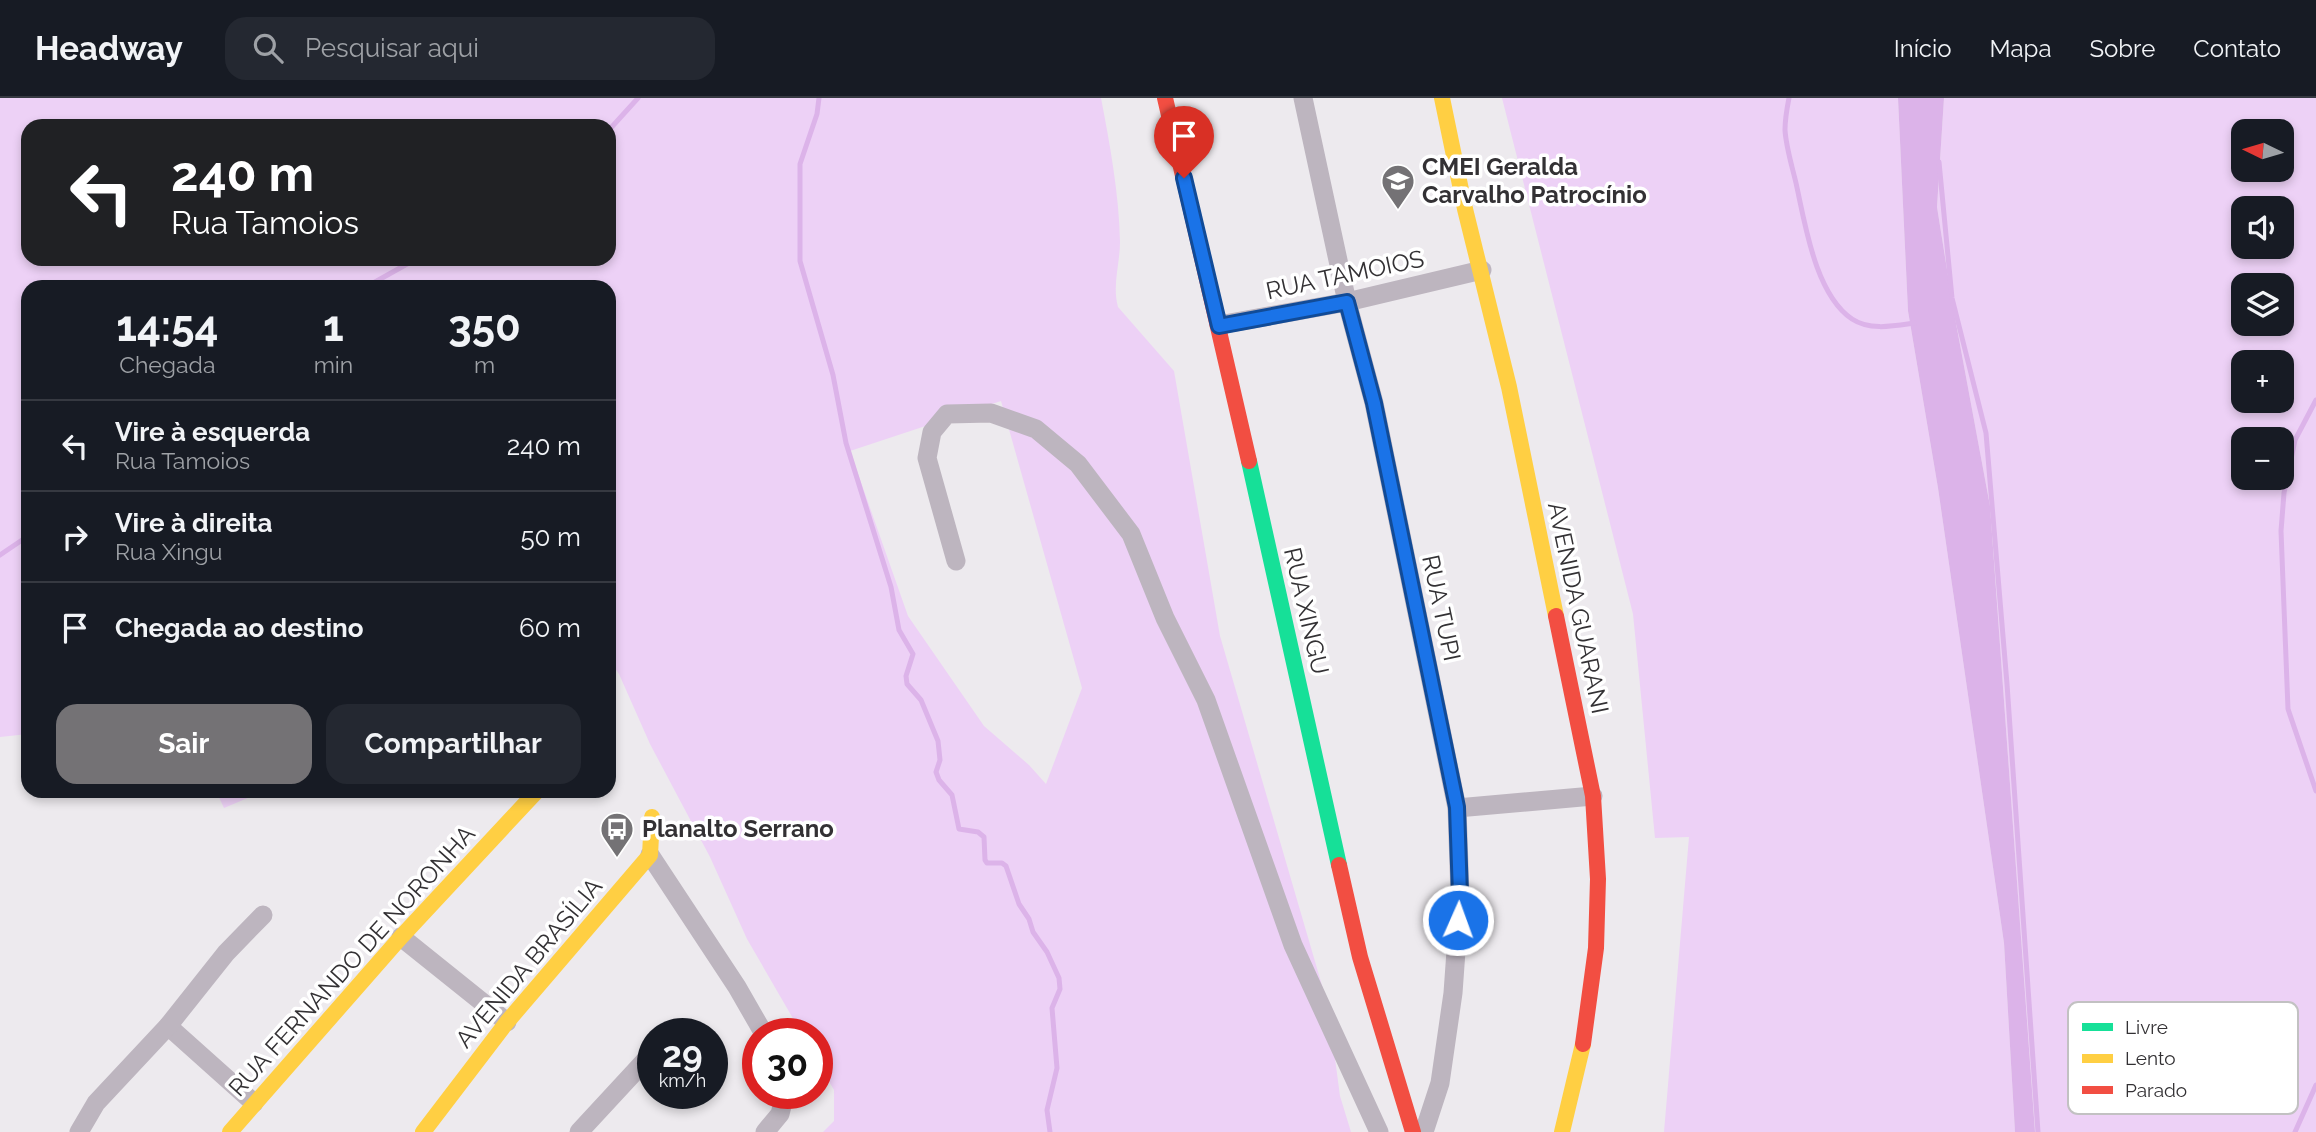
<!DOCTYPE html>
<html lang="pt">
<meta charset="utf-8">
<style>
:root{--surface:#171b24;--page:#242831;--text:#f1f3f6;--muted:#9ea1a6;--line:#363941;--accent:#747275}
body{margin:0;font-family:Raleway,sans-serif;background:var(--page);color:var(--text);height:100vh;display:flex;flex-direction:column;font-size:26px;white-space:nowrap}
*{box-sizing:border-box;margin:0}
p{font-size:23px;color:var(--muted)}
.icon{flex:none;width:38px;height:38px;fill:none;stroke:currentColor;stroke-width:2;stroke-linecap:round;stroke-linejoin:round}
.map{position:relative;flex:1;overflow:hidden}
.sheet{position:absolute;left:21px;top:182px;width:595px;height:518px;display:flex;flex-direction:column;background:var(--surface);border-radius:21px;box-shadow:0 4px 10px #0003}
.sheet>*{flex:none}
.banner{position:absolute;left:21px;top:21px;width:595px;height:147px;border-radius:21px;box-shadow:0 4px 10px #0003;background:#202124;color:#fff;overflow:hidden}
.needle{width:46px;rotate:275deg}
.tools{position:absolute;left:2231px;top:21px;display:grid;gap:14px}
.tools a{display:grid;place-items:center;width:63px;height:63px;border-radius:14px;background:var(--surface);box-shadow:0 4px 10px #0003;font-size:35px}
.speed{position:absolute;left:637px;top:920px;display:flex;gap:14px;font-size:35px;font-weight:700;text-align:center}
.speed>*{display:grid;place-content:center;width:91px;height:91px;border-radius:50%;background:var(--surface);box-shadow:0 4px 10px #0003;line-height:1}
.speed small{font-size:18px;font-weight:400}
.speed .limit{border:10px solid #d22;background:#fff;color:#111}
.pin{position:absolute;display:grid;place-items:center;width:60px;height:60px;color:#fff;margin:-72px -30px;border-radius:50% 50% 50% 0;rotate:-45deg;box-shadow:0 0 7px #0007}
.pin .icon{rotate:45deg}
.me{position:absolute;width:77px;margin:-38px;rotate:2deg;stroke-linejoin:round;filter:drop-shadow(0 0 5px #0008)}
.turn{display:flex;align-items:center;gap:24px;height:147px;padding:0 35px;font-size:32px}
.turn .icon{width:91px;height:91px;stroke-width:2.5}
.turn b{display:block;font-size:49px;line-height:60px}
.eta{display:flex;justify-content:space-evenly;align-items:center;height:119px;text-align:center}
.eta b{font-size:42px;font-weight:700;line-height:49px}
.primary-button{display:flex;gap:14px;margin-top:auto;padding:14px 35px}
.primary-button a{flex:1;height:80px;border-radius:21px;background:var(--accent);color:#fff;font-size:28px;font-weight:700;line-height:80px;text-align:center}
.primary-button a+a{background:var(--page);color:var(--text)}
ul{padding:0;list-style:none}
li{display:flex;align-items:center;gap:21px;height:91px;padding:0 35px;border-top:2px solid var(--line)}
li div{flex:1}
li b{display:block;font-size:26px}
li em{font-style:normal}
header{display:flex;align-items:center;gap:42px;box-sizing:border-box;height:98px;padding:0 35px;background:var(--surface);border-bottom:2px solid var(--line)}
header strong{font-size:33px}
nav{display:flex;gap:38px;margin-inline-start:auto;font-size:24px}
.search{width:490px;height:63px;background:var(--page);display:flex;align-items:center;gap:18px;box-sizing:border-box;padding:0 24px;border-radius:21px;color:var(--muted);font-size:26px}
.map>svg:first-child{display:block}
.green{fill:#edd1f6;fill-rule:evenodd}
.water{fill:#dcb3e9}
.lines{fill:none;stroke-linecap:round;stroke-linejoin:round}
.stream{stroke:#dcb3e9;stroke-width:5}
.street{stroke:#bdb5bf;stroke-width:19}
.fast{stroke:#16e098;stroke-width:16}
.slow{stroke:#ffcf43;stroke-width:16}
.jam{stroke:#f24e42;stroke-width:16}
.route-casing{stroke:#114b97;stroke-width:18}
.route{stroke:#1a73e8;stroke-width:12}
.labels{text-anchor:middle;stroke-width:7;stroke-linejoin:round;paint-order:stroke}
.poi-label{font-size:24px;font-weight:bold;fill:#333134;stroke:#fff;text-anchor:start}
.street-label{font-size:24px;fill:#333134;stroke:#fff}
.key{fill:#fff;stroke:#c2c1c2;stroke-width:2}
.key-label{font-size:19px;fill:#333134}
</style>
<header>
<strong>Headway</strong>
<div class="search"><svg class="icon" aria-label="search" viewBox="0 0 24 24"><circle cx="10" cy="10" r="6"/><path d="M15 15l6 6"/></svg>Pesquisar aqui</div>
<nav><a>Início</a><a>Mapa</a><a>Sobre</a><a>Contato</a></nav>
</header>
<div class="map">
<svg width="2316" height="1034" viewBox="0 0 2316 1034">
<rect width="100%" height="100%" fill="#edeaee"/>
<!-- green -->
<g class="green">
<path d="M0 0H1101C1110 47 1119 96 1120 144 1120 166 1112 187 1118 209L1174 273 1220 538 1328 908 1340 998 1351 1034H823L834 1023V992L817 963V936H802L747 841 710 759 650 646 619 576 609 562V189H28V636L0 639ZM28 28H609V161H28ZM1001 303 1082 590 1046 686 1029 667 984 628 908 518 850 353Z"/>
<polygon points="1502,0 1898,0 1908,213 1938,390 2004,845 2015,1034 1664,1034 1689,739 1655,740 1633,516"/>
<path d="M1944 0H2316V1034H2035L1990 408 1953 209 1937 109ZM2244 33H2282V72H2244ZM2244 110H2282V149H2244ZM2244 187H2282V226H2244ZM2244 264H2282V303H2244ZM2244 341H2282V380H2244Z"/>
<polygon points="216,693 264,693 224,710"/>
</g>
<!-- water -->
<polygon class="water" points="1898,0 1944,0 1937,109 1953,209 1990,408 2035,1034 2015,1034 2004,845 1938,390 1908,213"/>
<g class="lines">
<!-- stream -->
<g class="stream">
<polyline points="819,0 817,16 800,66 800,163 833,277 846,345 891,489 899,532 913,556 906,578 907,586 921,602 938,643 940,662 936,674 939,682 952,697 959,731 978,734 984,739 985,762 987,765 1002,765 1006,768 1019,806 1029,821 1033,834 1047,854 1059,880 1060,891 1052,910 1057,970 1047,1012 1050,1034"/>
<path d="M1789 0C1787 10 1785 22 1785 32 1786 49 1792 68 1796 85 1805 125 1815 196 1852 221 1870 233 1894 228 1915 225"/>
<polyline points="609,32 638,0"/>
<polyline points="1939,64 1952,200 1986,335 2007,586 2038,1034"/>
<polyline points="366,189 416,161"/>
<polyline points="2316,302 2295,342 2284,395 2281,433 2288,611 2316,693"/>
<polyline points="0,457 28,438"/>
<polyline points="2295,1034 2316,987"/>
</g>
<!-- street -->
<g class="street">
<polyline points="1303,0 1347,204 1374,305 1457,710 1460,797 1453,895 1440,985 1424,1034"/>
<polyline points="1219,227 1347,204 1482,172"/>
<polyline points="956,463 927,360 932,334 947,316 991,315 1036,331 1078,366 1131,436 1165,520 1206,602 1293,847 1379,1034"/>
<polyline points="1457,710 1593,698"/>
<polyline points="650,757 737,889 764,936"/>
<polyline points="401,839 507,924"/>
<polyline points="168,928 254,1005"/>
<polyline points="79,1034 96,1005 168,928 226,855 263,817"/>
<polyline points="579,1034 653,954"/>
<polyline points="765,1034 780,1016 785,996"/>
</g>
<!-- fast -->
<polyline class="fast" points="1249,363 1339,767"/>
<!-- slow -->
<g class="slow">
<polyline points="1442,0 1465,111 1509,289 1556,518"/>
<polyline points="230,1034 401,839 537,693"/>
<polyline points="423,1034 507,924 650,757 652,719"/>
<polyline points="1562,1034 1583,946"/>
</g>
<!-- jam -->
<g class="jam">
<polyline points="1165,0 1249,363"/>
<polyline points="1556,518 1593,698 1598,781 1596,850 1583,946"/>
<polyline points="1339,767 1360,859 1413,1034"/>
</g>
</g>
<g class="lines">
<defs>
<polyline id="route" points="1184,80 1219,228 1347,204 1374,305 1457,709 1460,797 1458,822"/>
</defs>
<!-- route casing -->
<use href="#route" class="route-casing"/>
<!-- route -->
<use href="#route" class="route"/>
</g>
<!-- icons -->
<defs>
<symbol id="school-pin" viewBox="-11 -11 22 30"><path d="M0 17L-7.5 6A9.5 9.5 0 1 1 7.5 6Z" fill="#747275" stroke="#fff"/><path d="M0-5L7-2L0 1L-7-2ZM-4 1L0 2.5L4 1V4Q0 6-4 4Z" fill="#fff"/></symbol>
<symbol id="bus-pin" viewBox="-11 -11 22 30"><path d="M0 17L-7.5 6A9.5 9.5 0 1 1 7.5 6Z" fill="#747275" stroke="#fff"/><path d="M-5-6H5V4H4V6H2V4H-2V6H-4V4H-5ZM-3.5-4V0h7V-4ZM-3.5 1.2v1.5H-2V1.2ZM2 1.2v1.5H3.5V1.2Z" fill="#fff"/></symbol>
</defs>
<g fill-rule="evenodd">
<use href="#school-pin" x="1379" y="64" width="38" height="52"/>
<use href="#bus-pin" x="598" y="712" width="38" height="52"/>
</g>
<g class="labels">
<!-- poi labels -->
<g class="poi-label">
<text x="1422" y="77">CMEI Geralda<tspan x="1422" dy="28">Carvalho Patrocínio</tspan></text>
<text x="642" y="739">Planalto Serrano</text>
</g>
<!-- street labels -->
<g class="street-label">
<text transform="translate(1345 177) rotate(-12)" y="8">RUA TAMOIOS</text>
<text transform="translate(1441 510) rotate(78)" y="8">RUA TUPI</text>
<text transform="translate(1578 510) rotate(78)" y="8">AVENIDA GUARANI</text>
<text transform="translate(1306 513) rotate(77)" y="8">RUA XINGU</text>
<text transform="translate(352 863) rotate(-48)" y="8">RUA FERNANDO DE NORONHA</text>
<text transform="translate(529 865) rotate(-50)" y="8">AVENIDA BRASÍLIA</text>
</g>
</g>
<!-- legend -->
<rect x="2068" y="904" width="230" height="112" rx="10" class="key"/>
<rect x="2082" y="925" width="31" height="8" fill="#16e098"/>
<rect x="2082" y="956" width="31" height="9" fill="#ffcf43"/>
<rect x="2082" y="988" width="31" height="8" fill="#f24e42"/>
<g class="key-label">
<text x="2125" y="936">Livre</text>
<text x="2125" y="967">Lento</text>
<text x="2125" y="999">Parado</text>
</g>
</svg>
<div class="tools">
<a><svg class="needle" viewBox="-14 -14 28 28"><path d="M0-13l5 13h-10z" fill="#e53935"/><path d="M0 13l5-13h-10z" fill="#9ea1a6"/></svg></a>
<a><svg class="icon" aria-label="sound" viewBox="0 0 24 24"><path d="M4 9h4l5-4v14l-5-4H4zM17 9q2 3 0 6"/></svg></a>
<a><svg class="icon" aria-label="layers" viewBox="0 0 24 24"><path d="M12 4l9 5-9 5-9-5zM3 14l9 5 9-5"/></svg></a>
<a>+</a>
<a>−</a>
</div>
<div class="speed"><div>29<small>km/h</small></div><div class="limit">30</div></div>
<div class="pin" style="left:1184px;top:80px;background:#d93025"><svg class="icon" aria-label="arrive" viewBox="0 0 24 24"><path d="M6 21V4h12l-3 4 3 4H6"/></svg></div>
<svg class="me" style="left:1458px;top:822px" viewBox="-20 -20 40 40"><circle r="17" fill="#1a73e8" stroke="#fff" stroke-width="3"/><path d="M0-11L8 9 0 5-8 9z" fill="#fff"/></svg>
<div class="banner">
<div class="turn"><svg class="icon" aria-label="left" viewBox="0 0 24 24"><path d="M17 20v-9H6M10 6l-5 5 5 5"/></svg><div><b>240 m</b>Rua Tamoios</div></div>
</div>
<section class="sheet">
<div class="eta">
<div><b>14:54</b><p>Chegada</p></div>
<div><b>1</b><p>min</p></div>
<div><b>350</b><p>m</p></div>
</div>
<ul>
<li><svg class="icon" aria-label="left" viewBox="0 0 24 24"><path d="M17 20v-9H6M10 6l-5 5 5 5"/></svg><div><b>Vire à esquerda</b><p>Rua Tamoios</p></div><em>240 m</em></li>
<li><svg class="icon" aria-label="right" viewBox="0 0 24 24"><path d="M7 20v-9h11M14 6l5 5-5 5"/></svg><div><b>Vire à direita</b><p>Rua Xingu</p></div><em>50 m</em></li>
<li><svg class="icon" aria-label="arrive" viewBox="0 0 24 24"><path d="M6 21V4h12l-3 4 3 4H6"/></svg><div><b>Chegada ao destino</b></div><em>60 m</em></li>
</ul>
<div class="primary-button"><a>Sair</a><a>Compartilhar</a></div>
</section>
</div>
